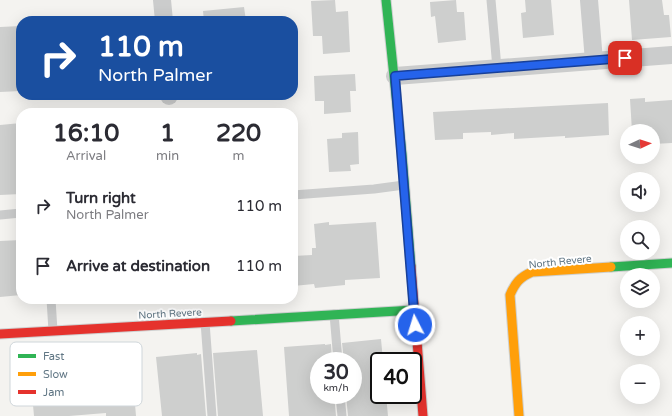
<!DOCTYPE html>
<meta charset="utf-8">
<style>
:root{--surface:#fff;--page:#f2f2f3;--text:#2b2b33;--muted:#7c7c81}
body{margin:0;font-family:"Varela Round",sans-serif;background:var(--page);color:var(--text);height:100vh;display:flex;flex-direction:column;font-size:15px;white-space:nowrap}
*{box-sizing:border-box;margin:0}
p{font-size:13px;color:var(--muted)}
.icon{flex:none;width:22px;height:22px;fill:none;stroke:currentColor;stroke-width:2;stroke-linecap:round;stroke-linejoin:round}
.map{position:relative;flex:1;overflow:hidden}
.details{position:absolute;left:16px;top:108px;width:282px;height:196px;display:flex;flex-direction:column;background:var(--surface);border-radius:16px;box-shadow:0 4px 16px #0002}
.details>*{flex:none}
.banner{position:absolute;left:16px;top:16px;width:282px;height:84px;border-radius:16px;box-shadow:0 4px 16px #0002;background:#1a4fa0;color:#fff;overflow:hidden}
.needle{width:26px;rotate:86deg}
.tools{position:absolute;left:620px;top:124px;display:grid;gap:8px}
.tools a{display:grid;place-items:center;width:40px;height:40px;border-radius:50%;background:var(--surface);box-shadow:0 4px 16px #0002;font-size:20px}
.speed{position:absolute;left:310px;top:352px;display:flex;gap:8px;font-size:20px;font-weight:700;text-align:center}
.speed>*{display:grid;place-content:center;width:52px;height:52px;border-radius:50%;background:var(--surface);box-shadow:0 4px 16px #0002;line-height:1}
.speed small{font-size:10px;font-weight:400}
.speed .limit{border:2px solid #111;border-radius:6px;background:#fff;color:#111}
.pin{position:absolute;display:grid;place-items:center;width:34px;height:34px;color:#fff;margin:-17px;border-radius:8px;box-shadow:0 2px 6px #0006}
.me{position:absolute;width:44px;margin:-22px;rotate:355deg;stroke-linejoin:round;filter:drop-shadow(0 0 3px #0008)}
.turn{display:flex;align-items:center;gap:14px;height:84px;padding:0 16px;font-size:18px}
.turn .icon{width:52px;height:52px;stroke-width:2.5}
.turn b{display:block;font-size:28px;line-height:34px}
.eta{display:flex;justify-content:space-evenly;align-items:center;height:68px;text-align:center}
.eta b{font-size:24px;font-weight:800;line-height:28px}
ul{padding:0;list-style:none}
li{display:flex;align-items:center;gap:12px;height:60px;padding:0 16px}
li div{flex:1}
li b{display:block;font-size:15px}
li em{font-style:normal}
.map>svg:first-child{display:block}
.building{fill:#cecfce}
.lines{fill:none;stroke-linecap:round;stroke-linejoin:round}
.fast-casing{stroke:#ced0d0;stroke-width:11}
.slow-casing{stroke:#ced0d0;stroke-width:11}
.jam-casing{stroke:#ced0d0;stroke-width:11}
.lane{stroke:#cbcccc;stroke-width:9}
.street{stroke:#cbcccc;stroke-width:18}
.fast{stroke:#30b455;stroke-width:9}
.slow{stroke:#ff9f0a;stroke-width:9}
.jam{stroke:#e5322d;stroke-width:9}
.route-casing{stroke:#184099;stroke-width:10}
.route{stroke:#2563eb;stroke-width:7}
.labels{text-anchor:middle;stroke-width:4;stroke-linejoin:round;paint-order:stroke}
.street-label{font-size:10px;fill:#607684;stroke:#fff}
.key{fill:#fff;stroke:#cfd6da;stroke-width:1}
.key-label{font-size:11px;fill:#607684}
</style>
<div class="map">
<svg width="672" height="416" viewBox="0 0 672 416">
<rect width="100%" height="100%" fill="#f4f3f0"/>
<!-- building -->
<g class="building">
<polygon points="335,0 336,12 348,11 350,52 323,54 322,36 313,36 311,1"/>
<polygon points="456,0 457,12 464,12 466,40 438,43 435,16 431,17 430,2"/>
<polygon points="525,0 551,0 554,35 523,38 521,13 526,12"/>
<polygon points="629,0 662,0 664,15 669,15 671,37 632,40"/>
<polygon points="244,7 246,21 204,21 203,11"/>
<polygon points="21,26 21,91 0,92 0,27"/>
<polygon points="355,74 356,91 350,91 351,112 324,114 324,101 315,101 314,76"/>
<polygon points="645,98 645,102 672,100 672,143 653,144 653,131 632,131 630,99"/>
<polygon points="608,103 609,135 565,138 565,136 514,139 514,133 491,135 491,132 463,133 463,139 435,140 433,112"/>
<polygon points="21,123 21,194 0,195 0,125"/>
<polygon points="358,132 359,164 350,165 351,171 329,172 327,139 342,138 342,133"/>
<polygon points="329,222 329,225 376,222 380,278 345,280 345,285 315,288 314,284 293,286 293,256 312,255 312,248 316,248 314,224"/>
<polygon points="21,240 21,295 0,297 0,241"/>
<polygon points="381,339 383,361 379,361 379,395 386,395 388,416 348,416 346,395 353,395 353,361 344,361 342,343"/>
<polygon points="325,344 325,345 331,344 332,361 319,361 319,395 334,395 336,416 289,416 284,347"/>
<polygon points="257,350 263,416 218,416 213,353"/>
<polygon points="197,353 197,355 201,354 206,416 162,416 156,357"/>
<polygon points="131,356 136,416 106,416 106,413 69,416 34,416 29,361 53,358 54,361 92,358 92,359"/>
</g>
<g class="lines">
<defs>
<g id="fast">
<polyline points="386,0 402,154 411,266"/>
<polyline points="611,267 672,263"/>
<polyline points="231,321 414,310"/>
</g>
<path id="slow" d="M519 416 510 295C515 283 520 277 532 272L611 267"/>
<g id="jam">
<polyline points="411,266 423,416"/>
<polyline points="0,334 231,321"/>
</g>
</defs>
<!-- fast casing -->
<use href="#fast" class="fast-casing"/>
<!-- slow casing -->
<use href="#slow" class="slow-casing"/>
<!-- jam casing -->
<use href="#jam" class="jam-casing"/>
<!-- lane -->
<g class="lane">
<polyline points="491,0 497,68"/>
<polyline points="293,195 374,189 404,185"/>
<polyline points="0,215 21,213"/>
<polyline points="51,299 53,331"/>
<polyline points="334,314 338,361"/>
<polyline points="205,322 212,416"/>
<polyline points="340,395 342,416"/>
</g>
<!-- street -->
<g class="street">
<polyline points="162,0 164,21"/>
<polyline points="589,0 594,61"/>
<polyline points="395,76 672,55"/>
<polyline points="169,95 169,96"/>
</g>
<!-- fast -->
<use href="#fast" class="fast"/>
<!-- slow -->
<use href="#slow" class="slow"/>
<!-- jam -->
<use href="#jam" class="jam"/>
</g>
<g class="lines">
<defs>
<polyline id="route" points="415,325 395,76 625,58"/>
</defs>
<!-- route casing -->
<use href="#route" class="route-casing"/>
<!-- route -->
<use href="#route" class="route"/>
</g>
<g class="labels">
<!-- street labels -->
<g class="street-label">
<text transform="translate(560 261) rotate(-6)" y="4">North Revere</text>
<text transform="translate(170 313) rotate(-3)" y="4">North Revere</text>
</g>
</g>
<!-- legend -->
<rect x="10" y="342" width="132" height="64" rx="6" class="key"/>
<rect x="18" y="354" width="18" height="4" fill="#30b455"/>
<rect x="18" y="372" width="18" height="4" fill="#ff9f0a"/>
<rect x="18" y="390" width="18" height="4" fill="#e5322d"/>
<g class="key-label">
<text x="43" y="360">Fast</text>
<text x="43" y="378">Slow</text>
<text x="43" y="396">Jam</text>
</g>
</svg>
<div class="tools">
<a><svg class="needle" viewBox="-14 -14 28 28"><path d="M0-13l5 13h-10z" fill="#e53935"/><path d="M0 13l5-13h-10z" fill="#7c7c81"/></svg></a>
<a><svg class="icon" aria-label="sound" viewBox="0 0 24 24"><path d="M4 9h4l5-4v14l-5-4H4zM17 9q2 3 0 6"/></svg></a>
<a><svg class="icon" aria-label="search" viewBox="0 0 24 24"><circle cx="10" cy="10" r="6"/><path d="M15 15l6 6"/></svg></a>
<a><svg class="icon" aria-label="layers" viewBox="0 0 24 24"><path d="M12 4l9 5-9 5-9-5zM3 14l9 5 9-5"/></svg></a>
<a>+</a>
<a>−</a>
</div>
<div class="speed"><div>30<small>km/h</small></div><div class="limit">40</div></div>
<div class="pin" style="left:625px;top:58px;background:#d93025"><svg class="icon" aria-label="arrive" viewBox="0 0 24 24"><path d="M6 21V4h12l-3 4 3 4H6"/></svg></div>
<svg class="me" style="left:415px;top:325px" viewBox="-20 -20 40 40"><circle r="17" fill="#2563eb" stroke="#fff" stroke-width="3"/><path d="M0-11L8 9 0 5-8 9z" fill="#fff"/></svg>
<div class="banner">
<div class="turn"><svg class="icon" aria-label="right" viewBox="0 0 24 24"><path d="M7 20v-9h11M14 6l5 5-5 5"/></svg><div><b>110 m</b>North Palmer</div></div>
</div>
<section class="details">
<div class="eta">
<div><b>16:10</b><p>Arrival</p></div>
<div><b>1</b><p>min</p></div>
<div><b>220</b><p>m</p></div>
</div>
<ul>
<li><svg class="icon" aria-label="right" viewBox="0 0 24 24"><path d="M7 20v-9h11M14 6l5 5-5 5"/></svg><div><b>Turn right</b><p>North Palmer</p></div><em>110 m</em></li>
<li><svg class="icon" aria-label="arrive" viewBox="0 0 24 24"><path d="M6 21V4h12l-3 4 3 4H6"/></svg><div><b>Arrive at destination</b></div><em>110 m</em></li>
</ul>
</section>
</div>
